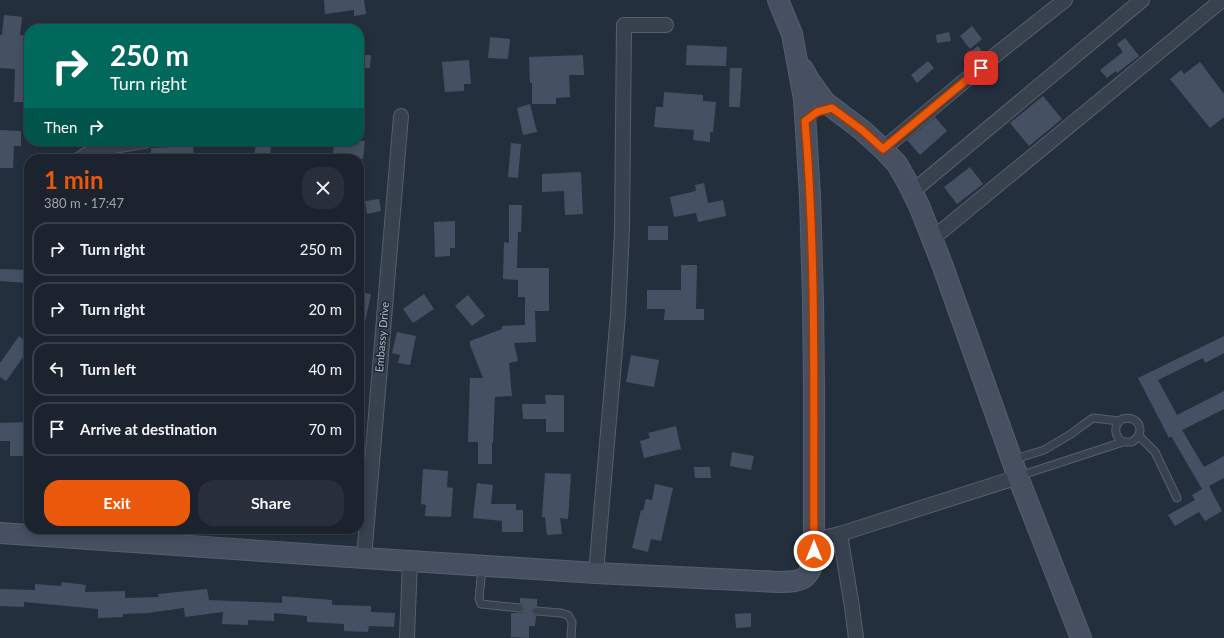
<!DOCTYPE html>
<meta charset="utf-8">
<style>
:root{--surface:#1b232e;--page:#282f3a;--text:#f1f3f6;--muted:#a0a4aa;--line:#39404a;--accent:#ea580c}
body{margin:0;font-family:Lato,sans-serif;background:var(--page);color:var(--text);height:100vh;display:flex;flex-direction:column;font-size:15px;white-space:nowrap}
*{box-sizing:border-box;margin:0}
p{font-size:13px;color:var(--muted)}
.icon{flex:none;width:22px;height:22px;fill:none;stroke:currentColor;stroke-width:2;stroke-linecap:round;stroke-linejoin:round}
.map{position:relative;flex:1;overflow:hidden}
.details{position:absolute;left:24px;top:154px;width:340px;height:380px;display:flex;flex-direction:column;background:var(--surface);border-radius:16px;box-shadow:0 2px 10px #0003,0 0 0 1px var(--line)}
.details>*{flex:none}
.banner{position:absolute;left:24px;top:24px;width:340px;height:122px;border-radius:16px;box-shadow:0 2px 10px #0003,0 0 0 1px var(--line);background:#00695c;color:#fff;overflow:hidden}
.pin{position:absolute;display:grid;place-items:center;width:34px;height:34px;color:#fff;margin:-17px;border-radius:8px;box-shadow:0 2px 6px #0006}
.me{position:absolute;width:44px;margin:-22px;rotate:0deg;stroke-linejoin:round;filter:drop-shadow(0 0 3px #0008)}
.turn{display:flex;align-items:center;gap:14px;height:84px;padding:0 20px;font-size:18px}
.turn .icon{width:52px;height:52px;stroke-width:2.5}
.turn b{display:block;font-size:28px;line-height:34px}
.then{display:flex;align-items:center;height:38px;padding:0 20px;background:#0003;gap:8px;font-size:15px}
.round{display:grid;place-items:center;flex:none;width:42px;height:42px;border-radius:16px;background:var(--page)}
.head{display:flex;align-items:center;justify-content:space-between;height:68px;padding:0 20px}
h1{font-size:24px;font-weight:700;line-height:30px;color:var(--accent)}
.button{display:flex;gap:8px;margin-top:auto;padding:8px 20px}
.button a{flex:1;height:46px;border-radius:16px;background:var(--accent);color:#fff;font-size:16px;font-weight:700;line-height:46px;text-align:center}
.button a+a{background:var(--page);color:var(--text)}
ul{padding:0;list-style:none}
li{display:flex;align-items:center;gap:12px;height:54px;margin:0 8px 6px;padding:0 12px;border:2px solid var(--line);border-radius:16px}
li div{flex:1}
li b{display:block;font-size:15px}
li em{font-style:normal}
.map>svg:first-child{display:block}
.building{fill:#455162}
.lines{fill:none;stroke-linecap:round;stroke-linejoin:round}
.lane-casing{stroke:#565f6c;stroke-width:9}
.street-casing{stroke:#565f6c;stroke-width:16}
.secondary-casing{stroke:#565f6c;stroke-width:22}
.lane{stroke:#38414e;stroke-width:7}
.street{stroke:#38414e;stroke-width:14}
.secondary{stroke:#465061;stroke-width:20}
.route-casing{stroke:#983908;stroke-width:10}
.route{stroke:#ea580c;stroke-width:7}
.labels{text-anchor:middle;stroke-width:3;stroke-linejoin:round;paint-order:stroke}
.street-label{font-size:11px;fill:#b4bcc9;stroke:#1d2633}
</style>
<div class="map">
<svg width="1224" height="638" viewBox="0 0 1224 638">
<rect width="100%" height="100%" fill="#242f3e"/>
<!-- building -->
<g class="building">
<polygon points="324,0 364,0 366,14 354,16 354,10 325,14"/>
<polygon points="4,15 22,17 20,35 29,36 29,102 14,102 15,69 0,68 0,35 2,35"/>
<polygon points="972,26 982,39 970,49 960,36"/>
<polygon points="949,32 951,41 937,43 936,35"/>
<polygon points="490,37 510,39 508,59 488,58"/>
<polygon points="1125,38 1139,56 1117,73 1116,71 1107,78 1100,70 1123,52 1117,44"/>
<polygon points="687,45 727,47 726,66 686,65"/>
<polygon points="978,46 984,54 977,60 970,52"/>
<polygon points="359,55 371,55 370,68 359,68"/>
<polygon points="583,55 584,75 569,75 570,97 556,98 556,104 532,104 532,83 530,83 529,57"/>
<polygon points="469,60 471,84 464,84 464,91 445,92 442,62"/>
<polygon points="928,61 934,68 917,83 911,75"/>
<polygon points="1200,62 1224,94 1224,117 1210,128 1170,79 1181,70 1184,74"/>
<polygon points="730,68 742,68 740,107 729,107"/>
<polygon points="664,92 703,95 703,101 716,102 713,132 710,132 710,142 693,140 694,130 654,127 656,107 663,107"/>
<polygon points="1043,96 1062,119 1029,146 1010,123"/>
<polygon points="530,104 537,132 523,135 517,108"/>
<polygon points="935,117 947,131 920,155 907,140"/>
<polygon points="0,130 21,131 21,146 14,146 13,168 0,168"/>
<polygon points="334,141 365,141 363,159 333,156"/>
<polygon points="256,142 271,144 270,159 254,158"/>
<polygon points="511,143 521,144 518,178 508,177"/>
<polygon points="193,146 194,159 151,159 151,148"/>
<polygon points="970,167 983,184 957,204 944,187"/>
<polygon points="581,172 583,214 565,215 564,191 542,192 542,174"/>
<polygon points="704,183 708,203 723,200 726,216 698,222 696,213 674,217 670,197 696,191 695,185"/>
<polygon points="379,199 381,211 367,214 365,201"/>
<polygon points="509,205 522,205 521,232 518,232 517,268 549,268 549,311 535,311 536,342 514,343 518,361 509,363 512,396 495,397 493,443 492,443 492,464 478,464 478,442 468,442 470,378 483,378 470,345 470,341 502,329 502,326 525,325 525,297 518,297 518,280 503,279 504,242 509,243"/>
<polygon points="455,221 455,248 450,248 450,256 435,257 434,222"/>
<rect x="648" y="226" width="20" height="14"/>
<polygon points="681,265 697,265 696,309 704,309 704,320 664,320 665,309 647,309 647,290 681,290"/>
<polygon points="0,269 27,270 26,283 0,281"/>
<polygon points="359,292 371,294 363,332 359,332"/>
<polygon points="424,294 434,309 413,323 403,309"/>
<polygon points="468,295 485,316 472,326 455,306"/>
<polygon points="397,332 416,336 410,365 398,363 400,355 392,353"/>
<polygon points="19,336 29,344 29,349 6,381 0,377 0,363"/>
<polygon points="1224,336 1224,353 1205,363 1203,358 1158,380 1177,415 1224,391 1224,409 1182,430 1204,467 1224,456 1224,478 1209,486 1222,511 1205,521 1199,512 1175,526 1168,515 1195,500 1192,495 1202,489 1171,436 1169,438 1138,378"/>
<polygon points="631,355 659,360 654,387 626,382"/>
<polygon points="545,395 564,395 564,432 546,432 546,419 523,419 522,404 546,404"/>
<polygon points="28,422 28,456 10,456 10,441 0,441 0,423"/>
<polygon points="676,426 681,449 644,458 640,441 650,438 648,433"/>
<polygon points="732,452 754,456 751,470 730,466"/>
<polygon points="694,467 710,467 711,478 695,478"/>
<polygon points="423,469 448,471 447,487 453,488 451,517 425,516 426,505 421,504"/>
<polygon points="545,473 571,474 568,519 560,518 562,534 547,535 545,517 542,517"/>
<polygon points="477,483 493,485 491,504 516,504 516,510 523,510 523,532 502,532 502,521 473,518"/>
<polygon points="655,484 673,488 661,541 651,539 648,552 632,548 641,510 643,511 646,499 652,500"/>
<polygon points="62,582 86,585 85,592 125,591 125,598 159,597 158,594 207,589 209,600 282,603 282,596 332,600 332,605 371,606 371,612 395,613 394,627 369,626 368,632 344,631 344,624 307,622 307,616 274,613 274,621 248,620 248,625 222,624 223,612 185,617 184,608 147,613 123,614 123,617 98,618 98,609 24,602 24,607 0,606 0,589 35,590 35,584 61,586"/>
<polygon points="520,598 537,599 537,606 532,608 531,611 533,615 536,616 535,626 529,626 529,638 511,637 511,613 522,613 525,609 523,604 520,603"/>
<polygon points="751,613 751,627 736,628 735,614"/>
</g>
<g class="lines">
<defs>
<g id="lane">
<polyline points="1139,436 1155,452 1177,498"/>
<polyline points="1012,460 1044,450 1071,434 1083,425 1093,418 1119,421"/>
<path d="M1019 476 1123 442H1132C1147 433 1139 414 1122 419 1113 425 1114 436 1123 442"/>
<polyline points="482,567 479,599 481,604 520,608"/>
<polyline points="536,611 561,613 568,615 572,622 571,638"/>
</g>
<g id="street">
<polyline points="883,149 1003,49 1065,0"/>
<path d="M80 159C98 146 123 145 144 141"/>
<polyline points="912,192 1142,0"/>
<polyline points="932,239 1222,0"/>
<polyline points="840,534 852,607 856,638"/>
<polyline points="814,540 840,534 1018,477"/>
<polyline points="364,558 401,116"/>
<polyline points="596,573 618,314 622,230 624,25 666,25"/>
<polyline points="407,638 410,560"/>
</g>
<g id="secondary">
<polyline points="803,69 809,80 825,102 862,130 883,149 897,164 909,185 920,208 942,264 1018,477 1081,638"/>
<path d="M0 533 364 558 596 573 780 582C800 581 807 582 814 561V386L813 300 810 196 806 130 804 99 792 34 778 0"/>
</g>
</defs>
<!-- lane casing -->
<use href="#lane" class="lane-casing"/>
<!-- street casing -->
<use href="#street" class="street-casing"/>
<!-- secondary casing -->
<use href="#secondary" class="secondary-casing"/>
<!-- lane -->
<use href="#lane" class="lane"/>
<!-- street -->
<use href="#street" class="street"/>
<!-- secondary -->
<use href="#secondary" class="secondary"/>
</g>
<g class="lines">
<defs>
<path id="route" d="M814 551C813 408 817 264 805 121L817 112 832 108 862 130 883 149 981 68"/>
</defs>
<!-- route casing -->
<use href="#route" class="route-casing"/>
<!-- route -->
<use href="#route" class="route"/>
</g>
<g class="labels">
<!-- street labels -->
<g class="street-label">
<text transform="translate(382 337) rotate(-85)" y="4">Embassy Drive</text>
</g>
</g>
</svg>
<div class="pin" style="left:981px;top:68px;background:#d93025"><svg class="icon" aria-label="arrive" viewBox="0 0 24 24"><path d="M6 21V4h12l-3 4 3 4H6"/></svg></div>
<svg class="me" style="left:814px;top:551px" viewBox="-20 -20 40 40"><circle r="17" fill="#ea580c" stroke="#fff" stroke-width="3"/><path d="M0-11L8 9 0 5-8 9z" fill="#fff"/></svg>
<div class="banner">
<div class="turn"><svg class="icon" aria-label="right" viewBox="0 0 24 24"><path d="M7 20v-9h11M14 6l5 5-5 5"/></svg><div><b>250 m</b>Turn right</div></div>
<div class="then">Then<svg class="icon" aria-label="right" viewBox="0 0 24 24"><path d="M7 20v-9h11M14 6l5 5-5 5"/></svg></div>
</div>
<section class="details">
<div class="head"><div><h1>1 min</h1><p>380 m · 17:47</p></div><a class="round"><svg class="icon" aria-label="close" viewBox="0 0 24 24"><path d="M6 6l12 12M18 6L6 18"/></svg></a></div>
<ul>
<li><svg class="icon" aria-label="right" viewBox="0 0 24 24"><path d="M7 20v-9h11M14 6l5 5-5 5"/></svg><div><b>Turn right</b></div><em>250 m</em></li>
<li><svg class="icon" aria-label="right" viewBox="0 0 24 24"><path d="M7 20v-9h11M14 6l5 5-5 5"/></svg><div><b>Turn right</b></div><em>20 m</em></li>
<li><svg class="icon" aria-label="left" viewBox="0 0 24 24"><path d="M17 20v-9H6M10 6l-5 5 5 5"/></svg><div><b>Turn left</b></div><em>40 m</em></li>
<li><svg class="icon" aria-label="arrive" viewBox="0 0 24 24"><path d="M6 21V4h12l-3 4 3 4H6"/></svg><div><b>Arrive at destination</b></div><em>70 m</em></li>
</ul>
<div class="button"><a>Exit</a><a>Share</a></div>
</section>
</div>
